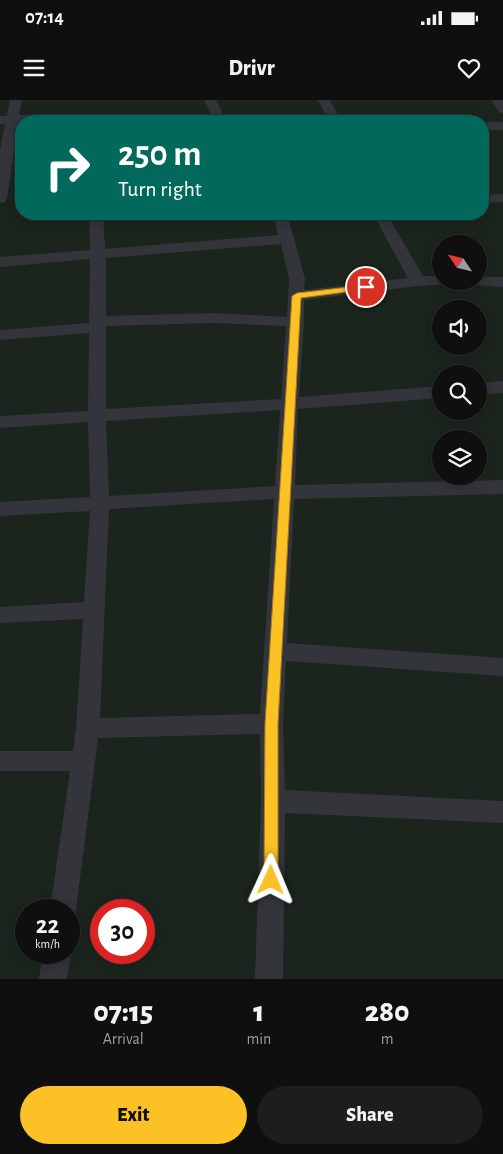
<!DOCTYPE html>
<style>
:root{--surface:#0f0f10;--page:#1d1d1e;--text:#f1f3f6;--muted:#9b9c9f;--line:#2f2f30;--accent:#fcc125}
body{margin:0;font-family:"Alegreya Sans",sans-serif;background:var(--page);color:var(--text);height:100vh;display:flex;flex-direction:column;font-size:19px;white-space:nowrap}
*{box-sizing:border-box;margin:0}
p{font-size:16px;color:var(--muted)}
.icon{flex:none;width:28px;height:28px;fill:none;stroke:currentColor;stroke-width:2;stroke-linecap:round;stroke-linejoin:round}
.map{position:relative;height:879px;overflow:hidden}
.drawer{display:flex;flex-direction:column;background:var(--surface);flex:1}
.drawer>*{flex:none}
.top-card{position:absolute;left:15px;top:15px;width:474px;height:105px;border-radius:20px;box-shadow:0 2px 12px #0003,0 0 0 1px var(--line);background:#00695c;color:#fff;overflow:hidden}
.needle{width:32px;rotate:305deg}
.tools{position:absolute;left:432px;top:135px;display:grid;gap:10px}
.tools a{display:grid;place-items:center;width:55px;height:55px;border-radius:50%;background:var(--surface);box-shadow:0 2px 12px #0003,0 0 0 1px var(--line);font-size:25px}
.speed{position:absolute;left:15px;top:799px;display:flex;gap:10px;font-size:25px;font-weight:700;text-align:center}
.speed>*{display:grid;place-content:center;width:65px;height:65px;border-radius:50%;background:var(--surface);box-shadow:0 2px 12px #0003,0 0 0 1px var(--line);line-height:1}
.speed small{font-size:12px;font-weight:400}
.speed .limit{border:8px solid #d22;background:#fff;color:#111}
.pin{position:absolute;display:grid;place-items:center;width:42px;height:42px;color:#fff;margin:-21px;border:2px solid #fff;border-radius:50%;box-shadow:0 1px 5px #0007}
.me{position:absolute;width:55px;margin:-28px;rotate:1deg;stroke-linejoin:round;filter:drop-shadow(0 0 4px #0008)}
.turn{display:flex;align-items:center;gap:18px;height:105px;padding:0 20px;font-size:22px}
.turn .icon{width:65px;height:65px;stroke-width:2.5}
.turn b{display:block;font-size:35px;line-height:42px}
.eta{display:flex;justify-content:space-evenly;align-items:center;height:85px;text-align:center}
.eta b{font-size:30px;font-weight:800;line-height:35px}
.button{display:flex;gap:10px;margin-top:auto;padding:10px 20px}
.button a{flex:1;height:58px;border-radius:30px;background:var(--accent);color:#111;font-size:20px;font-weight:800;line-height:58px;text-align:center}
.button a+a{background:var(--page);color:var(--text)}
.status{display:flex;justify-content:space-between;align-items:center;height:35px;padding:0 25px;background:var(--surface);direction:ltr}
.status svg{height:14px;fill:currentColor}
header{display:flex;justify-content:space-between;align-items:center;height:65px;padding:0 20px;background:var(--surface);font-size:22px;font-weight:800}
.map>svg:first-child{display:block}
.green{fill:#1b241d;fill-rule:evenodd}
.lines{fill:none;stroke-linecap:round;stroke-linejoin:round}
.minor{fill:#34353b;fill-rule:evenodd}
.route{fill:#fcc125;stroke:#a47d18}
</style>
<div class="status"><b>07:14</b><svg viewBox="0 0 49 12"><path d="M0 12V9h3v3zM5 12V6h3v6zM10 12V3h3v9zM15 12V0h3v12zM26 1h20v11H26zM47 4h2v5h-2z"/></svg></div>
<header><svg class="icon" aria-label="menu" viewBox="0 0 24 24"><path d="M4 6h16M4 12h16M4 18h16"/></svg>Drivr<svg class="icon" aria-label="heart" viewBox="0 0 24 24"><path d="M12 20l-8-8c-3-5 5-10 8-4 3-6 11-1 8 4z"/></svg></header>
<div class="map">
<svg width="503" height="879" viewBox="0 0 503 879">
<rect width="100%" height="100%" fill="#141416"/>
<!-- green -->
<path class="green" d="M0 0H503V879H0ZM21 21H482V114H21ZM441 144H479V181H441ZM441 209H479V246H441ZM441 274H479V311H441ZM441 339H479V376H441ZM26 810H69V852H26ZM101 810H144V852H101Z"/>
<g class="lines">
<!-- minor -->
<g class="minor">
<polygon points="10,0 22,0 19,15 48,14 54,18 50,21 21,21 18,23 7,99 5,102 0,103 0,49 5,24 0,24 0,16 7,16"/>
<polygon points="204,0 216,0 226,21 214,21"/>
<polygon points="318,0 330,0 341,21 329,21"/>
<polygon points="491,0 503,0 503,13 499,12"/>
<rect x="482" y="22" width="21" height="8"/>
<polygon points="503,94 503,102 482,103 482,95"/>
<path d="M89 114H103L105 149 278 135 275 120 271 114H285L289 120 305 179 304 190 408 178 373 114H387L423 176H441V181H449L447 184 418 186 304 200V222L299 297 441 286V298L298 309 295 385 503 380V394L294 399 287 543 503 558V576L286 561 283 624 285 690 503 701V723L285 713 283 879H255L261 701 260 634 98 638 76 810 72 819 69 821V810H50L70 671H0V651H73L76 628 83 519 0 523V507L84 502 90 411 0 416V402L90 397 88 322 0 328V316L88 311 89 233 0 240V230L89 223 90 159 0 167V157L90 150ZM281 144 289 179 287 217 215 213 106 216V158ZM215 223 286 226 281 299 106 309V226ZM280 310 275 386 109 396 106 321ZM274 399 260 614 100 618 109 409Z"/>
<polygon points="479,177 503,177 503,187 463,184 461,181 479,181"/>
<polygon points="503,281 503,293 479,295 479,283"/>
<polygon points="69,848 71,852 67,879 39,879 43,852 69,852"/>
</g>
</g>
<!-- route -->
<polygon class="route" points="366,185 369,185 369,189 301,198 278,624 278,780 276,785 271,787 266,785 264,780 265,624 292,196 297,193"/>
</svg>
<div class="tools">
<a><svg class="needle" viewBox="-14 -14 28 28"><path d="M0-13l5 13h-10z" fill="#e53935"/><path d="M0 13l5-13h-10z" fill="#9b9c9f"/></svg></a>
<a><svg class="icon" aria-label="sound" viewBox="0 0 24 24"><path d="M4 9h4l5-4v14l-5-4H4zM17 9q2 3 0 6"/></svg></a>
<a><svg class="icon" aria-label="search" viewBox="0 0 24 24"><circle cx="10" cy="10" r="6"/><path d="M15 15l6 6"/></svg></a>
<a><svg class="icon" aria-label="layers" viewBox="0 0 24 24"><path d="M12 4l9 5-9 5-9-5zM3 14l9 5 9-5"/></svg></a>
</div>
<div class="speed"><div>22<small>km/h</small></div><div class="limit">30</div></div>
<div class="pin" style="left:366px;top:187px;background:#d93025"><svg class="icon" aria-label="arrive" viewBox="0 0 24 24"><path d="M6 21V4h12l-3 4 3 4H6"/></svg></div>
<svg class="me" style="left:271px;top:780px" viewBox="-20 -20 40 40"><path d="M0-17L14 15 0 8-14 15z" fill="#fcc125" stroke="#fff" stroke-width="4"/></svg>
<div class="top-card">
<div class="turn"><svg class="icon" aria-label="right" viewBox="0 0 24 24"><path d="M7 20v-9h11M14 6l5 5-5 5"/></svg><div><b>250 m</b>Turn right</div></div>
</div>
</div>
<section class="drawer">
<div class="eta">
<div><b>07:15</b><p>Arrival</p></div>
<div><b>1</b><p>min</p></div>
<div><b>280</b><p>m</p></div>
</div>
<div class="button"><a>Exit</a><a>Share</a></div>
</section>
